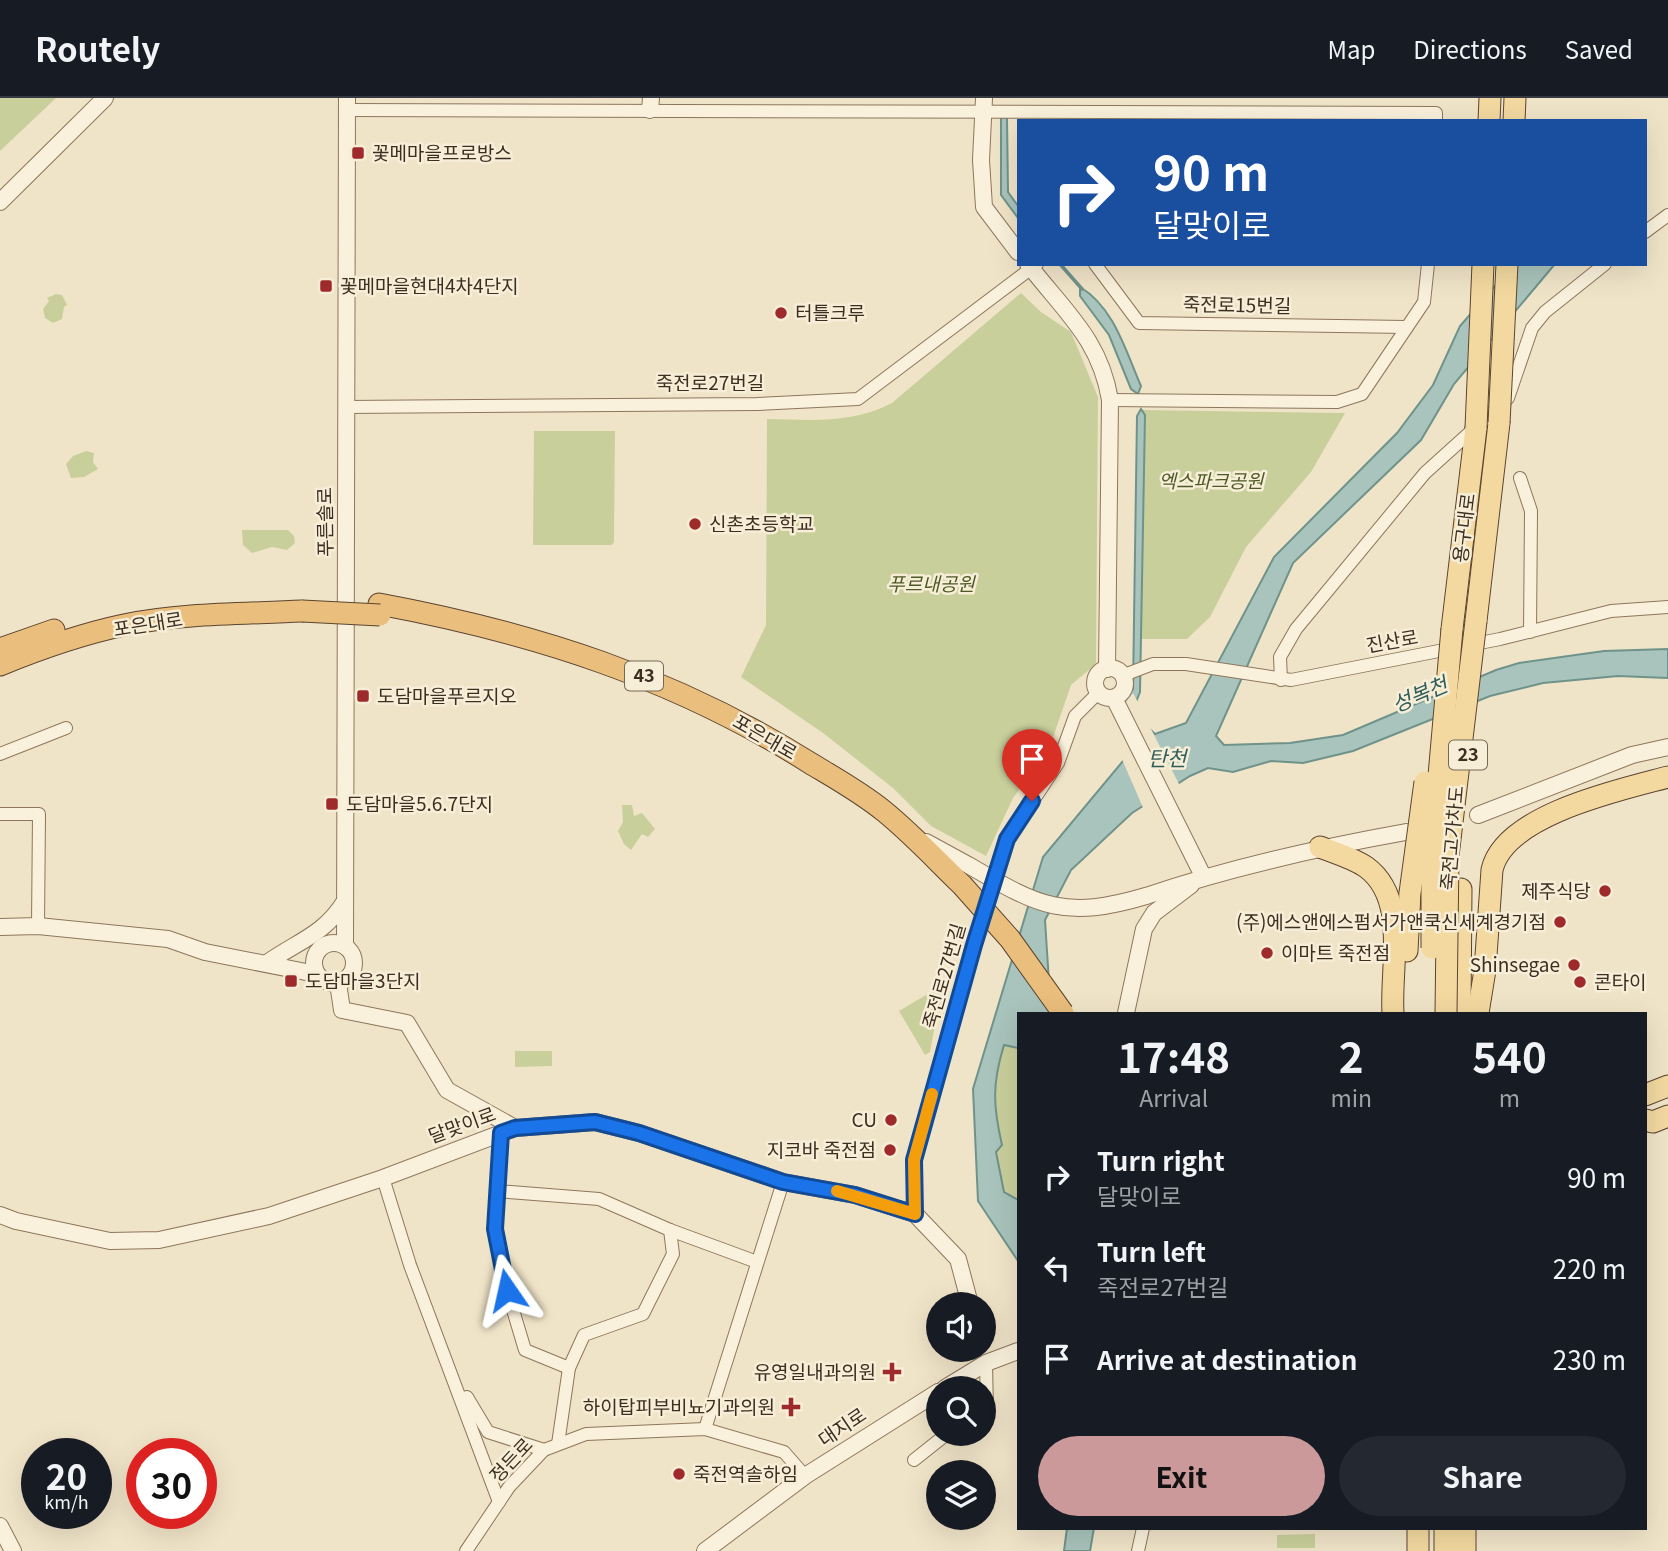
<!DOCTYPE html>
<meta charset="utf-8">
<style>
:root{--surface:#171b24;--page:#242831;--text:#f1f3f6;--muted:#9ea1a6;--line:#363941;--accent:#cc999b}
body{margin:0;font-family:Georgia,"Noto Sans KR",serif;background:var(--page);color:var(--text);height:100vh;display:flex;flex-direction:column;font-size:26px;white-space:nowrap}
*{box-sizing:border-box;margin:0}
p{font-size:23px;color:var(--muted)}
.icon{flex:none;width:38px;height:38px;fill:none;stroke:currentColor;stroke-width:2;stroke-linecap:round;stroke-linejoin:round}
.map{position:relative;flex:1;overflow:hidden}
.sheet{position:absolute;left:1017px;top:914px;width:630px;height:518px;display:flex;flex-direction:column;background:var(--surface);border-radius:0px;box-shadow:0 7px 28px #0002}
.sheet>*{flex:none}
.banner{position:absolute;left:1017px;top:21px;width:630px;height:147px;border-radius:0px;box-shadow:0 7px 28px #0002;background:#1a4fa0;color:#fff;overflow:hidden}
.tools{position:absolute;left:926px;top:1194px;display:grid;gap:14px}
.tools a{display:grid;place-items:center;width:70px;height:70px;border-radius:50%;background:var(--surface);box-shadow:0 7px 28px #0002;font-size:35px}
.speed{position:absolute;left:21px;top:1340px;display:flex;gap:14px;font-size:35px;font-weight:700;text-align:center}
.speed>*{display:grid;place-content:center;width:91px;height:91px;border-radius:50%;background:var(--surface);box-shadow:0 7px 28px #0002;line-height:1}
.speed small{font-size:18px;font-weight:400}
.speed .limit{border:10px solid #d22;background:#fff;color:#111}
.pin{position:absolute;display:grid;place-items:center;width:60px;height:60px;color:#fff;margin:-72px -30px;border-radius:50% 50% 50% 0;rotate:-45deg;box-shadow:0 0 7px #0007}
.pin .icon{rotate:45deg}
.me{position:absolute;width:77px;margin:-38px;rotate:349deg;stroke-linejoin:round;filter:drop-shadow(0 0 5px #0008)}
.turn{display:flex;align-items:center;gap:24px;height:147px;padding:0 21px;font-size:32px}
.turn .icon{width:91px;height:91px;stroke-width:2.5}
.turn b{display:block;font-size:49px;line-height:60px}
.eta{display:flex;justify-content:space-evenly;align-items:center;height:119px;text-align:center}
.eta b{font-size:42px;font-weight:700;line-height:49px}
.button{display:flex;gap:14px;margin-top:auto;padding:14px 21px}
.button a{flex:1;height:80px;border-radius:42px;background:var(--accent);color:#111;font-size:28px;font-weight:700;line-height:80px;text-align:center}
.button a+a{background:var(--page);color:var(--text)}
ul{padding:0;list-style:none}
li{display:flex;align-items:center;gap:21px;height:91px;padding:0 21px}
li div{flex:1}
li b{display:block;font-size:26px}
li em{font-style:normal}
header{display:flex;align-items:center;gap:42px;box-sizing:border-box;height:98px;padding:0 35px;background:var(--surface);border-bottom:2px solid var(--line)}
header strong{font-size:33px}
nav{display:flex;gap:38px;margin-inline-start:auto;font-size:24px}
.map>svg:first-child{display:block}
.green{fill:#c9cf9b}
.water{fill:#a9c4bc;stroke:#6f938a;stroke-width:2}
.pier{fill:#f0e4c8}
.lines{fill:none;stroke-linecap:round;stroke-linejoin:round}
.stream{stroke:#6f938a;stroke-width:3.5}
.minor-casing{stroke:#8d765c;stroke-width:14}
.tertiary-casing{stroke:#8d765c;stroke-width:18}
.primary-casing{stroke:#5b4430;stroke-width:23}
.trunk-casing{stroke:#5b4430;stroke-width:23}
.minor{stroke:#faf1dc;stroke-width:12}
.tertiary{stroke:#faf1dc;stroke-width:16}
.primary{stroke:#f3d9a0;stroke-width:21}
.trunk{stroke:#eabe7c;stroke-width:21}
.tertiary-bridge-casing{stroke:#8d765c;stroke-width:18;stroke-linecap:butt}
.primary-bridge-casing{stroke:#5b4430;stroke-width:23;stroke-linecap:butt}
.trunk-bridge-casing{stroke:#5b4430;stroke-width:23;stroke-linecap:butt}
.tertiary-bridge{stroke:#faf1dc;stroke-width:16}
.primary-bridge{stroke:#f3d9a0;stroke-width:21}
.trunk-bridge{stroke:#eabe7c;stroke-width:21}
.route-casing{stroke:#114b97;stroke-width:18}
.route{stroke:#1a73e8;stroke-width:12}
.slow{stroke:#f59e0b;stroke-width:12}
.poi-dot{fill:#9e2a2b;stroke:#f7eed8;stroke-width:2.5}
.labels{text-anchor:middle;stroke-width:5;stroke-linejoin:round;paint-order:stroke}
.shield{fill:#f7eed8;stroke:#756857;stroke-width:2}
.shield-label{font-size:18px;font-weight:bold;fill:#3d2e20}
.poi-label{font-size:19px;fill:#3d2e20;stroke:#f7eed8;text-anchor:start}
.street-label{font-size:19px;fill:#3d2e20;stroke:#f7eed8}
.park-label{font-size:19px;font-style:italic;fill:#4d5a26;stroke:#f7eed8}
.water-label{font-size:21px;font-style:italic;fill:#2f5d5a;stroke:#f7eed8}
</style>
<header>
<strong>Routely</strong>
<nav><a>Map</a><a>Directions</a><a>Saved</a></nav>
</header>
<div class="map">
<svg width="1668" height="1453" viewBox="0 0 1668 1453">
<rect width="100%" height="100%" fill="#f0e4c8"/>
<!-- green -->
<g class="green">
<polygon points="0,0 56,0 0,53"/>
<path d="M1021 195 1041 214 1071 234 1098 299 1096 566 1071 587 1048 654 1013 700 986 758 931 728 893 690 823 635 741 579 766 527 767 321C811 322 852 326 892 305Z"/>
<polygon points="56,196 62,197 67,207 64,209 62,221 53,225 45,220 43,211 49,203 47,200"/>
<polygon points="1143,312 1345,315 1311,374 1246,449 1210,519 1187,541 1139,541"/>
<polygon points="534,333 615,333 614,444 612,447 533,447"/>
<polygon points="86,353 94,355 93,364 98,371 84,379 71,380 66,366 73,358"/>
<polygon points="242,432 288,432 294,438 295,445 287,452 272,449 252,455 243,447"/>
<polygon points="622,707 632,707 634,718 642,715 655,731 648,739 642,736 631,752 624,746 618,733 623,724"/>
<polygon points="943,887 947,892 937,916 930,954 925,957 899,913"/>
<path d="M1004 947 1018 950V1102L1004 1094 996 1054 1002 1047C993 1007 992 986 1004 947Z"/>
<polygon points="515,953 552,953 552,968 515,969"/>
<polygon points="1315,1436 1315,1450 1277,1450 1277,1437"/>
</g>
<!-- water -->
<g class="water">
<polygon points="1007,19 1008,94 1018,108 1018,120 1001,97 1001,20"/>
<path d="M1514 166H1555L1454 286 1421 342 1293 465 1216 638 1224 647 1290 645 1343 637 1496 572 1519 565 1604 553 1668 551V580L1618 578 1543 585 1490 598 1353 653 1303 665 1271 663 1233 674 1208 670 1190 678 1132 715 1071 772 1045 822 1051 915H1018V950L1004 947C992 986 993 1008 1002 1047L996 1054 1004 1094 1018 1102V1163L978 1103 973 991 1043 759 1128 657 1114 617 1133 591 1137 318 1141 311 1145 317 1140 594 1132 614 1155 636 1186 625 1274 459 1397 335 1433 287 1460 228Z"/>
<path d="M1080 189C1114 209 1126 254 1141 288L1138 296 1131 291 1109 237 1080 198Z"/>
<polygon points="1067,1430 1094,1430 1090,1453 1064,1453"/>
</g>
<!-- pier -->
<g class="pier">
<polygon points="1668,30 1668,64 1645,75 1645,43"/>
<polygon points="1133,595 1139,606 1136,614 1148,625 1180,688 1144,712 1121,659 1124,656 1112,622"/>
</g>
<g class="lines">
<!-- stream -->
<polyline class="stream" points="1060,166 1082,191"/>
<defs>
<g id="minor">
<polyline points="347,12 1436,15 1436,23"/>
<polyline points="1645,134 1668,117"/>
<polyline points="1095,166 1139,225 1407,229"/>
<polyline points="1110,302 1337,304 1362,296 1424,204 1428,166"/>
<polyline points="345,309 757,306 858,301 1037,166"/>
<polyline points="1520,380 1531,413 1530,534"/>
<polyline points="1124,577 1153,566 1186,566 1291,582 1500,541 1611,513 1668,509"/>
<polyline points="1281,582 1280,559 1296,531 1425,375 1508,300 1532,230 1545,214 1605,166"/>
<polyline points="0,656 66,630"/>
<polyline points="0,716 39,716 38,828"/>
<polyline points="501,1035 495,1131 507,1192 525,1252 569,1270 558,1346"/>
<polyline points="383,1080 410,1167 499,1404"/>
<polyline points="497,1093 599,1101 670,1132 673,1156 643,1216 584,1237 569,1270"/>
<polyline points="915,1116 914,1062 974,847 1008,741 1058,665 1075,618 1098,595"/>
<polyline points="670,1132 757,1164"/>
<polyline points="467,1299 488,1334 544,1352"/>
<polyline points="984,1314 987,1313 986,1265"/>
<polyline points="705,1331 783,1084"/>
<polyline points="914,1362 948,1335"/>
<polyline points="466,1453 509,1389 544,1352 586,1336 705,1331 784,1354 805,1378"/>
<polyline points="1138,1453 1143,1430"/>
</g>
<g id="tertiary">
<polyline points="984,0 981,62 984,109 1018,154"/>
<polyline points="650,12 651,0"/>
<polyline points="0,104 105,0"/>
<path d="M1028 166C1064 213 1100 241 1110 302L1107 571"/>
<circle cx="1110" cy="585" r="15"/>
<polyline points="1114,600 1203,778"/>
<polyline points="1478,717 1632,657 1668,649"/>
<polyline points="926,744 970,768"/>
<path d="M1146 798C1231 769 1317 750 1406 734"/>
<polyline points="0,829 38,828 168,841 205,854 316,876"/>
<circle cx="334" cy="865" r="20"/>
<polyline points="345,848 347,0"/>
<path d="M267 865C298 843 324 837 345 803"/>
<polyline points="338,885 342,912 407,925 447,992 515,1030"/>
<polyline points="1126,915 1144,831 1154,815 1191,787"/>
<polyline points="0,1117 16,1123 110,1143 159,1142 269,1118 383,1080 515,1030 595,1024 639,1035 783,1084 855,1097 915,1116 958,1161 970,1206"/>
<polyline points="945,1290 986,1265 1018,1253"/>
<polyline points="0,1428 13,1453"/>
<polyline points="705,1453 805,1378 938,1294"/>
</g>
<g id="primary">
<polyline points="1489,23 1490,0"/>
<polyline points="1514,23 1515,0"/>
<polyline points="1476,523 1499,325"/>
<polyline points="1452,531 1476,330"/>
<path d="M1320 749C1335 755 1353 760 1366 769 1409 800 1390 870 1393 915"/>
<polyline points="1407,853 1410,795"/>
<polyline points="1460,915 1461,791"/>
<path d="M1478 915 1485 872 1492 772C1504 717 1619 692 1668 679"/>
<polyline points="1645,997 1668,988"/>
<polyline points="1645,1022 1653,1024 1668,1018"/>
<polyline points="1418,1430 1418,1453"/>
<polyline points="1445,1430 1445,1453"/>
<polyline points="1465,1430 1465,1453"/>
</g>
<g id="trunk">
<path d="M379 506C535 535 675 580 810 665 835 680 862 695 885 714 913 737 937 763 962 787"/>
<polyline points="0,551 54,532"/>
<path d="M0 567C39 551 82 536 124 527 182 515 243 516 302 513"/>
</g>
</defs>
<!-- minor casing -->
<use href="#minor" class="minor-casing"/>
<!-- tertiary casing -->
<use href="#tertiary" class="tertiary-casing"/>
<!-- primary casing -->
<use href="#primary" class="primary-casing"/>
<!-- trunk casing -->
<use href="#trunk" class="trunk-casing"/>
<!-- minor -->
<use href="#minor" class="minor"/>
<!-- tertiary -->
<use href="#tertiary" class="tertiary"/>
<!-- primary -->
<use href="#primary" class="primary"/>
<!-- trunk -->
<use href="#trunk" class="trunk"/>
<defs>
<path id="tertiary-bridge" d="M970 768C1040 809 1065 822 1146 798"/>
<g id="primary-bridge">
<polyline points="1499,325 1507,166"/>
<polyline points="1476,330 1483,166"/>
<polyline points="1410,795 1425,684"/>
<polyline points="1432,850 1432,756 1452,531"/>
<polyline points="1446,915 1448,758 1476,523"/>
</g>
<g id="trunk-bridge">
<polyline points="302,513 380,517"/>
<polyline points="962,787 1010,841 1063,915"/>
</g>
</defs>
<!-- tertiary-bridge casing -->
<use href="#tertiary-bridge" class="tertiary-bridge-casing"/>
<!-- primary-bridge casing -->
<use href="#primary-bridge" class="primary-bridge-casing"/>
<!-- trunk-bridge casing -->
<use href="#trunk-bridge" class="trunk-bridge-casing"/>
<!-- tertiary-bridge -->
<use href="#tertiary-bridge" class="tertiary-bridge"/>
<!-- primary-bridge -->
<use href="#primary-bridge" class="primary-bridge"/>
<!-- trunk-bridge -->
<use href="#trunk-bridge" class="trunk-bridge"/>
</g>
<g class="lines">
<defs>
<polyline id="route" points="507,1192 495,1131 501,1035 515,1030 595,1024 639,1035 783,1084 855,1097 915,1116 914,1062 974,847 1007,741 1032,703"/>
</defs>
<!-- route casing -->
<use href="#route" class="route-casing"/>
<!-- route -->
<use href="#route" class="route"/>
<!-- slow -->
<polyline class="slow" points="837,1093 915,1116 914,1062 932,996"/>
</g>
<!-- markers -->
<g class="poi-dot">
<rect x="351" y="48" width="14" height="14" rx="3.5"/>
<rect x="319" y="181" width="14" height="14" rx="3.5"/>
<circle cx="781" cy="215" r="7"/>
<circle cx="695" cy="426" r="7"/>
<rect x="356" y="591" width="14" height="14" rx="3.5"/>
<rect x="325" y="699" width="14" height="14" rx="3.5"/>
<circle cx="1605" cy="793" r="7"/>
<circle cx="1560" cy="824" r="7"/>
<circle cx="1267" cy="855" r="7"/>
<circle cx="1574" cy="867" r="7"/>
<rect x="284" y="876" width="14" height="14" rx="3.5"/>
<circle cx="1580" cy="884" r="7"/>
<circle cx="891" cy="1022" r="7"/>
<circle cx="890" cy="1052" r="7"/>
<path d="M888.5 1263.5h7v7h7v7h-7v7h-7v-7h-7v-7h7z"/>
<path d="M787.5 1298.5h7v7h7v7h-7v7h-7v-7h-7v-7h7z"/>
<circle cx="679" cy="1376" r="7"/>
</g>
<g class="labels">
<!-- shield labels -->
<g class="shield">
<rect x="625" y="563.5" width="38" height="29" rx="5"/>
<rect x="1449" y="642.5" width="38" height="29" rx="5"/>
</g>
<g class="shield-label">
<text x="644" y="584">43</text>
<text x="1468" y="663">23</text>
</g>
<!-- poi labels -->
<g class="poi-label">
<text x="372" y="62">꽃메마을프로방스</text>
<text x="340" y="195">꽃메마을현대4차4단지</text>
<text x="795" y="222">터틀크루</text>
<text x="709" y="433">신촌초등학교</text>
<text x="377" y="605">도담마을푸르지오</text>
<text x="346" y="713">도담마을5.6.7단지</text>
<text x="1591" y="800" text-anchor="end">제주식당</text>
<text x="1546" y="831" text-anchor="end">(주)에스앤에스펌서가앤쿡신세계경기점</text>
<text x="1281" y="862">이마트 죽전점</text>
<text x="1560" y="874" text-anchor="end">Shinsegae</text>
<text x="305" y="890">도담마을3단지</text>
<text x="1594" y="891">콘타이</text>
<text x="877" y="1029" text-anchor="end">CU</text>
<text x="876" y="1059" text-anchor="end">지코바 죽전점</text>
<text x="876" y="1281" text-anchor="end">유영일내과의원</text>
<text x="775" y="1316" text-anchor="end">하이탑피부비뇨기과의원</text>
<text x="693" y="1383">죽전역솔하임</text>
</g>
<!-- street labels -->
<g class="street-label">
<text transform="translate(1237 207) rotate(1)" y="7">죽전로15번길</text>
<text x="710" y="292">죽전로27번길</text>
<text transform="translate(325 424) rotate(-91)" y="7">푸른솔로</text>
<text transform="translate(1464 430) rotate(-83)" y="7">용구대로</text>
<text transform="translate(148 526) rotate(-9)" y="7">포은대로</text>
<text transform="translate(1392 543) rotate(-10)" y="7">진산로</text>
<text transform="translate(765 639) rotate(30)" y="7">포은대로</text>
<text transform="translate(1452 740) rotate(-85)" y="7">죽전고가차도</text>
<text transform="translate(944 878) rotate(-74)" y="7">죽전로27번길</text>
<text transform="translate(462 1027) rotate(-20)" y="7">달맞이로</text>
<text transform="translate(842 1329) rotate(-34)" y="7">대지로</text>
<text transform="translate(511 1362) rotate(-47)" y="7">정든로</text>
</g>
<!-- park labels -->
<g class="park-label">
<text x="1211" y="390">엑스파크공원</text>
<text x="931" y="493">푸르내공원</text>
</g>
<!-- water labels -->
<g class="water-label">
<text transform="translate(1420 597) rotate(-23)" y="7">성복천</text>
<text x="1167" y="668">탄천</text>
</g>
</g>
</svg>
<div class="tools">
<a><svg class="icon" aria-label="sound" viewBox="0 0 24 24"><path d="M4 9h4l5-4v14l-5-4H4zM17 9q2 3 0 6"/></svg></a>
<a><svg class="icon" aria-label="search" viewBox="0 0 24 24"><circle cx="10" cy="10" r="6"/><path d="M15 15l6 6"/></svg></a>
<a><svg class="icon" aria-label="layers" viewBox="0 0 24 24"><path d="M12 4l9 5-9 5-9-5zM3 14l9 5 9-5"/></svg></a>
</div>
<div class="speed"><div>20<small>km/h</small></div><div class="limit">30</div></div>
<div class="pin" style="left:1032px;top:703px;background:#d93025"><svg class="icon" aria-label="arrive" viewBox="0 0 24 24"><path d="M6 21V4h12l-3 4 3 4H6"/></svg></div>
<svg class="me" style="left:507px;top:1192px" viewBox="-20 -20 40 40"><path d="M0-17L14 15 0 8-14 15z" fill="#1a73e8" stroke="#fff" stroke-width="4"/></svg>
<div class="banner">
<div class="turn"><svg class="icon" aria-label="right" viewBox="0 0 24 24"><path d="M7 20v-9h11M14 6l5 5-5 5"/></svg><div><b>90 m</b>달맞이로</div></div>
</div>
<section class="sheet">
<div class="eta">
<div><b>17:48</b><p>Arrival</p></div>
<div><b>2</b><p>min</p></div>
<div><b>540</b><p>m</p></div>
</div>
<ul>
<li><svg class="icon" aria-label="right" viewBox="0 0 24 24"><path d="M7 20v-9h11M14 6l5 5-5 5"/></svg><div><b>Turn right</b><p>달맞이로</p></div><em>90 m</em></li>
<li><svg class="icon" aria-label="left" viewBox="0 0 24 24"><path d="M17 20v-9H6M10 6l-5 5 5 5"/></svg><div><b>Turn left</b><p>죽전로27번길</p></div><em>220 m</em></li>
<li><svg class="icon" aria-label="arrive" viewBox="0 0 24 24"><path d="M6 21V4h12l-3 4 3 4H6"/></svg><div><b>Arrive at destination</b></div><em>230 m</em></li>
</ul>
<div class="button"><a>Exit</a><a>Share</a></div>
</section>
</div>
